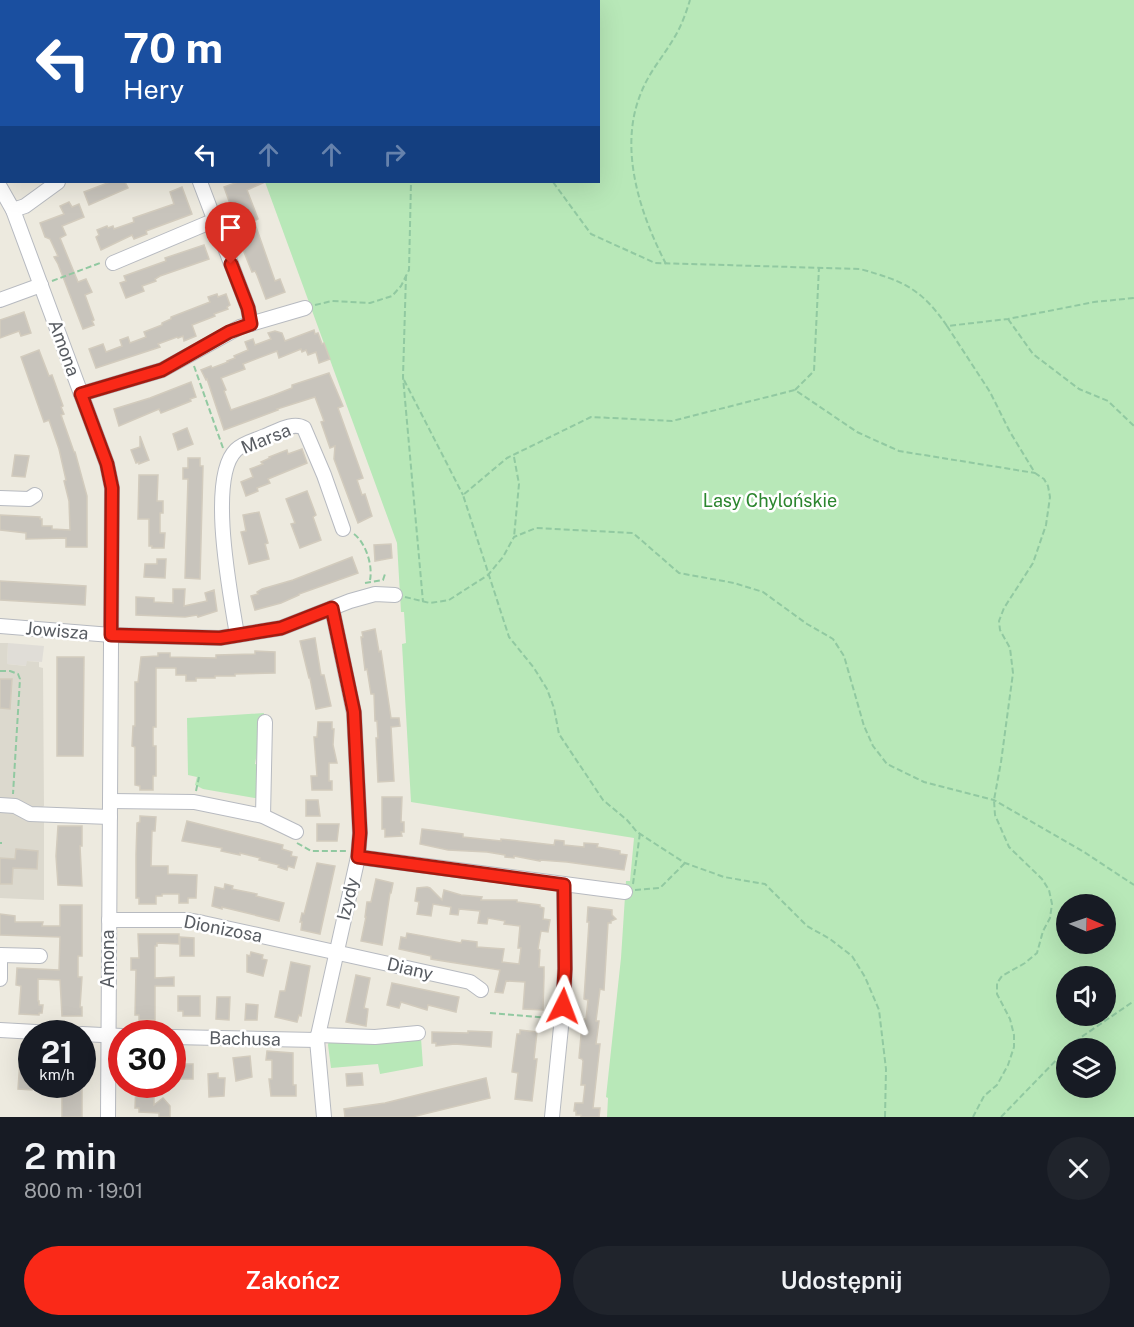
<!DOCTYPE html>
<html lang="pl">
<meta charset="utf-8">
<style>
:root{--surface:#171b24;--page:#20242c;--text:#f1f3f6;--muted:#9ea1a6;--accent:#fa2918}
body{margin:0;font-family:"Public Sans",sans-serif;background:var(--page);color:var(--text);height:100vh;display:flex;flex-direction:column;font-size:22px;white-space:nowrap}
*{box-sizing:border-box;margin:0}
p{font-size:20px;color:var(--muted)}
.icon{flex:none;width:33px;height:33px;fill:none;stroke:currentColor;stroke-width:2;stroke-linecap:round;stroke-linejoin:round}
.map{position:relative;height:1117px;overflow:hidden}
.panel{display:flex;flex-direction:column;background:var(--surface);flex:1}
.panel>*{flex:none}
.hud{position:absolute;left:0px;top:0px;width:600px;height:183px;box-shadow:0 6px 24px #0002;background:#1a4fa0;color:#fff;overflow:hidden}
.needle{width:39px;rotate:92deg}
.fabs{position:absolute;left:1056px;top:894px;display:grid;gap:12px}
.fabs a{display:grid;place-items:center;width:60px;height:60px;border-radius:50%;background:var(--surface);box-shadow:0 6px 24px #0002;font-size:30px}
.speed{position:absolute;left:18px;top:1020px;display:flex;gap:12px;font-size:30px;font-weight:700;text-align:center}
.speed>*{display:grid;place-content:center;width:78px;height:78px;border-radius:50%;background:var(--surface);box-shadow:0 6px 24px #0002;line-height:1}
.speed small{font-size:15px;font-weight:400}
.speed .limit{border:9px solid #d22;background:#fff;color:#111}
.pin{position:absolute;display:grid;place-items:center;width:51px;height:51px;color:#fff;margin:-62px -26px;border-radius:50% 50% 50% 0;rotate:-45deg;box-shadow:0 0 6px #0007}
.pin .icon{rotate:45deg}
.me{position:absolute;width:66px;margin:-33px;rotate:3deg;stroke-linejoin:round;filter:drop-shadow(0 0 4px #0008)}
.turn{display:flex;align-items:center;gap:21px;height:126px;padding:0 24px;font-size:27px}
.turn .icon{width:78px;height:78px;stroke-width:2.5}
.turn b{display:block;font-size:42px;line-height:51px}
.lanes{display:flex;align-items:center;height:57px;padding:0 24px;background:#0003;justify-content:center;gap:30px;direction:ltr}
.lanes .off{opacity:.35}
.round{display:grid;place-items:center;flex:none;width:63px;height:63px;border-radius:32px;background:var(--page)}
.overview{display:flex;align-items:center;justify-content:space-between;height:102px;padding:0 24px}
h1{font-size:36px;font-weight:600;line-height:45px}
.action{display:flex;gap:12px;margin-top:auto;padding:12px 24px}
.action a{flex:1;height:69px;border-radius:36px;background:var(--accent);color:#fff;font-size:24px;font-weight:600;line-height:69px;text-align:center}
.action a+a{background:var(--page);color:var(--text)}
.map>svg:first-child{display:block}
.industrial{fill:#e0ddd7}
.education{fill:#dcd9ce}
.green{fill:#b8e8b8;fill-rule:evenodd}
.building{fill:#c8c4bc;stroke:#d2cbbd;stroke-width:1.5}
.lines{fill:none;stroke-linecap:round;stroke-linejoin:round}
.minor-casing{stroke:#b7bac0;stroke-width:16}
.path{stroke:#91c9a1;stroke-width:2;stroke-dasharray:6 3;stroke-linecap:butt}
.minor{stroke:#fff;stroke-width:14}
.route-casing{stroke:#a21b10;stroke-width:15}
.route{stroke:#fa2918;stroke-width:10}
.labels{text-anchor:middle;stroke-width:5;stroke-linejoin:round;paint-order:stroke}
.street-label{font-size:18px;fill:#585c62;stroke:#fff}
.park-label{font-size:18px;fill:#2c862f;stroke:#fff}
</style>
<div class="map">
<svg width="1134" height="1117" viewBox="0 0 1134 1117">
<rect width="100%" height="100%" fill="#edeadf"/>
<!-- industrial -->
<polygon class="industrial" points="8,643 44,646 42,662 27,661 27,666 7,664"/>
<!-- education -->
<polygon class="education" points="0,643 8,643 7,664 26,666 27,661 39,662 39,667 43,668 44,806 39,810 44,819 44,900 0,898"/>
<!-- green -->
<g class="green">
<path d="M0 0H1134V1117H607L608 1098 606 1097 621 958 626 881H630L634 838 411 802 402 644 406 643 404 612H401L397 543 265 182H598V2H2L1 87ZM1066 904H1106V944H1066ZM1066 976H1106V1016H1066ZM1066 1048H1106V1088H1066Z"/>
<polygon points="264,713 255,764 261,765 261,799 203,789 195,785 197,777 188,775 187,718"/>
<polygon points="421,1038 423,1066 380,1074 378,1064 331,1068 328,1045 329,1039"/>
</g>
<!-- building -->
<g class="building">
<polygon points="110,182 125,182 128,188 89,205 84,192"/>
<polygon points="238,182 265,182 247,190 258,219 254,221 275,281 280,279 285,292 266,299 257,275 255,271 252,272 244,252 233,219 235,218 224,187"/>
<polygon points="182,187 192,214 146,231 147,234 134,239 132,235 101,250 96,237 99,235 97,230 107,226 108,228 113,226 114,229 134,222 133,218 174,204 170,192"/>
<polygon points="69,202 72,207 79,204 84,217 62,226 66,235 60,238 78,282 86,279 92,292 85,295 94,320 92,321 94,325 83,329 58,264 54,257 58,256 50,239 45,237 40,223 64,214 60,206"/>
<polygon points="204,245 209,259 160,276 155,279 156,281 142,286 144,291 126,298 120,283 126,281 124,276 166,261 165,258"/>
<polygon points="217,294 218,297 226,294 230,305 227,307 228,309 214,314 215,316 192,325 196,336 184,341 183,336 178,338 177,337 158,344 160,347 96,368 89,349 103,344 106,352 122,346 120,340 128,337 130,343 146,337 144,332 162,325 162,323 171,319 171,317 210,302 208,297"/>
<polygon points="24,312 31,333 21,336 19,331 0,338 0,320"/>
<polygon points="314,330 315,334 318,333 322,344 324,343 330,359 319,363 316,352 308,355 306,350 302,352 301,349 279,358 277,351 243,364 245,369 221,378 226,390 224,391 231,410 274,395 292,388 292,385 329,373 343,406 338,408 363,478 357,480 362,495 365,494 372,516 358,523 334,459 335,446 330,448 321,422 324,421 315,397 277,409 278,410 224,430 207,379 206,380 201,370 211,366 212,368 228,362 227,361 235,358 234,356 248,350 245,342 253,339 255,345 271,339 268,333 275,331 282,333 285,341"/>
<polygon points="39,350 49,376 52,375 63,406 61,407 64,414 61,415 74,452 75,452 87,496 87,547 66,547 66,538 26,539 26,533 0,530 0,515 40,517 40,519 42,519 42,526 52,526 52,529 70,530 69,501 64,481 66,480 59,449 49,420 44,422 21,357"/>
<polygon points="191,382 196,397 190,399 191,401 161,413 159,409 119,426 114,409 150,398"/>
<polygon points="187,428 193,444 178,450 173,434"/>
<polygon points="140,436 149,460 139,464 139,462 136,463 131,450 140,447"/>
<polygon points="302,449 307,463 268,479 270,483 257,488 258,491 246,496 241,482 253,477 250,469 263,464 261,462 270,458 269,457 287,450 288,454"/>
<polygon points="15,455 29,456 25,477 12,476"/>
<polygon points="188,458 200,458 200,466 203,466 200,579 185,578 188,479 183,479 183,468 188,468"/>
<polygon points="139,475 158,475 157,501 163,501 163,513 160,513 160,533 165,533 164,548 152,548 152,546 149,546 149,519 138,519"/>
<polygon points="307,491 316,515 313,517 321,540 300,548 291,524 295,523 286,499"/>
<polygon points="259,512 268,543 265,544 269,559 249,564 241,532 246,531 243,515"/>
<polygon points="391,544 392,558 375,561 374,545"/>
<polygon points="352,557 358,573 299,594 299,595 281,603 255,610 251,596 258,594 257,592 262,589 293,580"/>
<polygon points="157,559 166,559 165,578 144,577 145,564 157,564"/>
<polygon points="0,581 86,586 85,605 0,600"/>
<polygon points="173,589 185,589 184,606 207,601 205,593 214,590 217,611 198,617 197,615 185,617 136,615 136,597 154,598 154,602 173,603"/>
<polygon points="375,629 379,652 381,651 391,718 399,718 400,726 391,727 394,781 378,782 376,738 378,738 377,721 375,721 374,694 371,694 367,669 365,670 361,637 363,637 362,632"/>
<polygon points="315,638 321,675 324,675 331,706 316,709 310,678 309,678 300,641"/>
<polygon points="255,651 275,652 275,673 235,674 235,676 215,676 215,678 196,678 196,681 186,681 186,675 176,675 176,668 156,668 156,727 153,727 153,746 156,746 156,776 153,776 153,790 140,790 140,786 135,785 135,747 132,746 133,726 135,726 135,682 138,682 141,657 158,656 158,653 170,653 170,657 216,658 216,655 255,654"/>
<polygon points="57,657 84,657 83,756 57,756"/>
<polygon points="0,679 12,679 10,709 0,708"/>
<polygon points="318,722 332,722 332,729 334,729 333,745 337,763 329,763 329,781 332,781 332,790 312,790 311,776 317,776 314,737 317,737"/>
<polygon points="382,797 402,797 401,822 404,822 404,832 401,832 402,836 385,837 385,829 382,829"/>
<polygon points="306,800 318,800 320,816 306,816"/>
<polygon points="140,816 156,817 155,831 152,831 151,866 168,866 168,874 197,875 196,898 188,898 188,903 179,903 179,894 162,894 162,896 156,896 156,904 139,904 139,898 136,898 136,855 137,823 140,822"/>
<polygon points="187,821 283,845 282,849 292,852 291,856 297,857 294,868 288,866 287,870 278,867 279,865 259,860 260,858 240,853 240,855 221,851 222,848 182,841"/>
<polygon points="317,824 339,824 337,841 317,841"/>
<polygon points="58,826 82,826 82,846 80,846 82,886 58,885 56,856"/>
<polygon points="422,829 463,834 463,837 501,841 501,839 554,845 555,840 564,841 564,845 584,847 584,843 598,844 597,847 620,851 620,854 627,855 624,870 567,862 540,860 540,861 514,856 514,858 505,857 505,855 487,852 448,850 420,844"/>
<polygon points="16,849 38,851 37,869 13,868 12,884 0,884 0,858 15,859"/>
<polygon points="317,863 335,866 320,934 301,930 302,922 300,922 302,913 304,914"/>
<polygon points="376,879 393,883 391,893 390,893 382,945 361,941 366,917 365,917 367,902 371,902"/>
<polygon points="225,884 233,886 232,889 257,894 256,896 284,903 279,921 222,907 222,909 212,906 215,887 224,889"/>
<polygon points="427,887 430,888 442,900 444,890 461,895 482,897 481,900 517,900 517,902 540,905 540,907 544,908 543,919 550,920 548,932 541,931 538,949 540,950 539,967 544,967 544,976 543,1010 523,1009 525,982 506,981 503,993 495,992 500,970 431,959 431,956 399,949 401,937 406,938 407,933 461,943 462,940 477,942 477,947 504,949 502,962 519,964 521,948 518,948 520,926 504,924 505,921 488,918 487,924 478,923 480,911 459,909 458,915 450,914 451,907 433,904 431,916 417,914 419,902 415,901 417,888"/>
<polygon points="60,905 82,905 82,956 78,956 78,977 82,977 80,1007 82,1007 82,1016 62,1016 60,980 38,979 38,1001 39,1001 39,1005 43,1005 42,1013 39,1013 39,1015 19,1014 21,986 16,985 17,968 59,970 60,937 0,935 0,914 15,916 15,922 43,922 42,926 60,926"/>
<polygon points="588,907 612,910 612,915 616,919 611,921 611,923 608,923 604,990 600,989 596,1021 599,1021 596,1044 600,1044 593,1108 600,1108 599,1117 581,1117 581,1115 576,1115 576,1111 574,1111 575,1103 583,1103 585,1085 581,1085 583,1061 582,1059 579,1058 582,1024 584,1019 586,1019 588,1000 584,999 589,922 587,922"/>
<polygon points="138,934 179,934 179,944 157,943 157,946 155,946 155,978 174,977 174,986 155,986 155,1020 139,1020 139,1015 135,1015 136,970 131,970 131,958 139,958"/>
<polygon points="180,937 194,938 194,956 180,956"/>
<polygon points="251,952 263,955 262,959 267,960 263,976 247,972 247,955 250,956"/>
<polygon points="291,962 310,966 301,1016 299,1015 297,1022 275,1017 280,991 285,991"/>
<polygon points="356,975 370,978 364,1008 368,1009 366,1026 346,1022"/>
<polygon points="392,983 459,997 456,1012 428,1005 427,1010 401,1002 399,1008 387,1005"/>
<polygon points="178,996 200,996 200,1016 183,1016 183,1011 178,1011"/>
<polygon points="217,997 230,997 229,1020 216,1019"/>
<polygon points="246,1004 258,1005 257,1020 245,1020"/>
<polygon points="520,1030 537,1032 534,1059 537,1059 532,1101 515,1099 518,1073 512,1072 517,1034 520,1034"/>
<polygon points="468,1031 492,1032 491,1047 455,1044 436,1046 436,1043 432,1043 432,1032 468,1033"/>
<polygon points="21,1045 32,1046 32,1090 18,1089"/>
<polygon points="267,1051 293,1053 293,1085 296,1085 296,1096 271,1096 269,1079 272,1079 272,1060 266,1060"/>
<polygon points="250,1056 252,1077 236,1081 233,1058"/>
<polygon points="180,1064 193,1064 193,1079 179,1079"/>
<polygon points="218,1073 218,1078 225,1078 224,1096 209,1097 208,1074"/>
<polygon points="362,1073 363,1085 347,1086 346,1074"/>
<polygon points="486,1078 490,1098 412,1117 345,1117 344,1109 385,1103"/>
<rect x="62" y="1084" width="20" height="33"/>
<polygon points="136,1084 154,1084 154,1105 163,1098 170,1106 170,1117 159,1117 159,1113 139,1112 139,1108 135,1108"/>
</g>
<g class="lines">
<defs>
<g id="minor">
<polyline points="200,182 248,308 251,324"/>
<polyline points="0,187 13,210 107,464 112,488 108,1117"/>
<polyline points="13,210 25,206 58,182"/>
<polyline points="113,263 215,220"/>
<polyline points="0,300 41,285"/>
<polyline points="81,394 162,370 240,327 305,308"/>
<polyline points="0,498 29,499 35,495"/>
<polyline points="0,626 111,635 220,638 281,628 350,601 375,594 395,595"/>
<path d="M237 635C231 597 207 478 236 450 243 443 256 440 265 436 276 432 293 421 304 428L324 475 343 529"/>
<polyline points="110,801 194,802 263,816 296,832"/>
<polyline points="0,805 15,806 30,814 110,817"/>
<polyline points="263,816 265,722"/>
<polyline points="358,857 625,892"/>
<polyline points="109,920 186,920 203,923 470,982 481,990"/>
<polyline points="0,955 40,956"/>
<polyline points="0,979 0,955"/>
<polyline points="0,1030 71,1034"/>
<polyline points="82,1034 122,1036"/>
<polyline points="318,1035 375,1037 418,1033"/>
<polyline points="172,1037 317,1040"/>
<polyline points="324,1117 317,1040 358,857 360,833 354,713 332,608"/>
<polyline points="552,1117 563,1007 565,969 564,885"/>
</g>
</defs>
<!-- minor casing -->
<use href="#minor" class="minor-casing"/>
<!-- path -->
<g class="path">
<polyline points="187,0 188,2"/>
<polyline points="264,2 264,0"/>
<path d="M553 182 591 234 655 263 860 269C903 281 921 288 947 326L1008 319 1094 302 1134 298"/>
<path d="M666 264C640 214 618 148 641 93 649 72 663 57 674 38 681 27 686 13 690 0"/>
<polyline points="406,275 403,377 423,602"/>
<polyline points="52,281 100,263"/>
<polyline points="315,305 332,301 370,303 392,296 401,286 409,270 411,182"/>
<polyline points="1008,319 1033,354 1079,389 1108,401 1134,426"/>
<polyline points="947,326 990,392 1010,432 1035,473 1044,479 1048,486 1050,497 1046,525 1033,563 1004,608 999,621 1000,630 1010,648 1013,673 1001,762 994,800 995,815 1009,847 1042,879 1049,890 1052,904 1050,918 1043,931 1037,953 1025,963 1002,976 997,983 997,994 1010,1019 1014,1035 1014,1047 1008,1065 997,1085 984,1096 973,1117"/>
<polyline points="194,366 223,448"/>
<polyline points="404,380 463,495"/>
<polyline points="795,390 814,371 819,267"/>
<polyline points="514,457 519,484 514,537"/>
<path d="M354 534C366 543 373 566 370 580"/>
<polyline points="365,583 383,580 385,574"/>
<polyline points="405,597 430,603 449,600 488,575 503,557 514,537 536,528 633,533 679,573 734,583 763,592 807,624 833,639 844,656 864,726 873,746 887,764 924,782 994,800 1084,852 1134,885"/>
<polyline points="0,671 10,671 18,674 20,679 13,794"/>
<polyline points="196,791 199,777"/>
<polyline points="0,843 2,843"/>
<polyline points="297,843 311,851 347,851"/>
<polyline points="633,884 640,833"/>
<polyline points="635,890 660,888 685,863"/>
<polyline points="490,1013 550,1018"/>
<polyline points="1068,1048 1077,1040 1134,1001"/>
<polyline points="885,1117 886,1069 879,1010 865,977 852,956 830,939 807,926 765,884 724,877 685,863 637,832 627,820 603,800 559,734 554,708 547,689 534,668 509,637 463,495 507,458 591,417 672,421 795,390 857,432 899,451 1035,473"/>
<polyline points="1001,1117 1066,1050"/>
</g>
<!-- minor -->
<use href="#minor" class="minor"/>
</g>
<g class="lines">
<defs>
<polyline id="route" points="231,264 248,308 251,324 229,332 162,370 81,394 107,464 112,488 111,635 220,638 281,628 332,608 354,712 360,833 358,857 564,885 565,969 563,1006"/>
</defs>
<!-- route casing -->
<use href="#route" class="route-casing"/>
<!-- route -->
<use href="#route" class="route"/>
</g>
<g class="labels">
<!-- street labels -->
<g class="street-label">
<text transform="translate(64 348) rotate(70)" y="6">Amona</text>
<text transform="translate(266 439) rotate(-22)" y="6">Marsa</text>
<text transform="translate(57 631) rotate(5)" y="6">Jowisza</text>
<text transform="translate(348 899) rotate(-77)" y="6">Izydy</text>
<text transform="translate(223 929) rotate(11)" y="6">Dionizosa</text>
<text transform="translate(108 959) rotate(-90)" y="6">Amona</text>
<text transform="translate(410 969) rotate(13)" y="6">Diany</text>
<text transform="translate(245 1039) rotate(1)" y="6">Bachusa</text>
</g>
<!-- park labels -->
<g class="park-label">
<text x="770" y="507">Lasy Chylońskie</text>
</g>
</g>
</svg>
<div class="fabs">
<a><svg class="needle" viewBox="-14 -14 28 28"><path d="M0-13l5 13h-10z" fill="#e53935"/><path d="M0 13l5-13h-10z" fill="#9ea1a6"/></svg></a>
<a><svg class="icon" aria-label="sound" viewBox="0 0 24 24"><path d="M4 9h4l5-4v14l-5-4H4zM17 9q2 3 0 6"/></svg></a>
<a><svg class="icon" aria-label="layers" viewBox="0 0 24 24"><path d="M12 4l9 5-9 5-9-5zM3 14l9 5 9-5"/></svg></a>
</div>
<div class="speed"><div>21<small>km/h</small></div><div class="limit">30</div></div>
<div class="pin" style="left:231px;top:264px;background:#d93025"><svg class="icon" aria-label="arrive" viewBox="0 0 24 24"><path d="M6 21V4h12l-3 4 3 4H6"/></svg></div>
<svg class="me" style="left:563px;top:1006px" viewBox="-20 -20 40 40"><path d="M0-17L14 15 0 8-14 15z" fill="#fa2918" stroke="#fff" stroke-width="4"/></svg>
<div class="hud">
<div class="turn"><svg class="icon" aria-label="left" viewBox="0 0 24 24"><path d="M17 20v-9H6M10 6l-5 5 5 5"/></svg><div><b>70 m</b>Hery</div></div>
<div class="lanes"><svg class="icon" aria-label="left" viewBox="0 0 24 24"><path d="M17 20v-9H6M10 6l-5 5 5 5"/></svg><svg class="icon off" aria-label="ahead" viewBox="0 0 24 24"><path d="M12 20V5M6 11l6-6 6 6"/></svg><svg class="icon off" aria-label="ahead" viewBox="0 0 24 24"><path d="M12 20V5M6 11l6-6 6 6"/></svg><svg class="icon off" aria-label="right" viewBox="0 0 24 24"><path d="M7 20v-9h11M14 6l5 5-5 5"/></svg></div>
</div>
</div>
<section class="panel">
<div class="overview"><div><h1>2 min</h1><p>800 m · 19:01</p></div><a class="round"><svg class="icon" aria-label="close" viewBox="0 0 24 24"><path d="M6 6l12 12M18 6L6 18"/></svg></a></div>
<div class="action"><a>Zakończ</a><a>Udostępnij</a></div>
</section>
